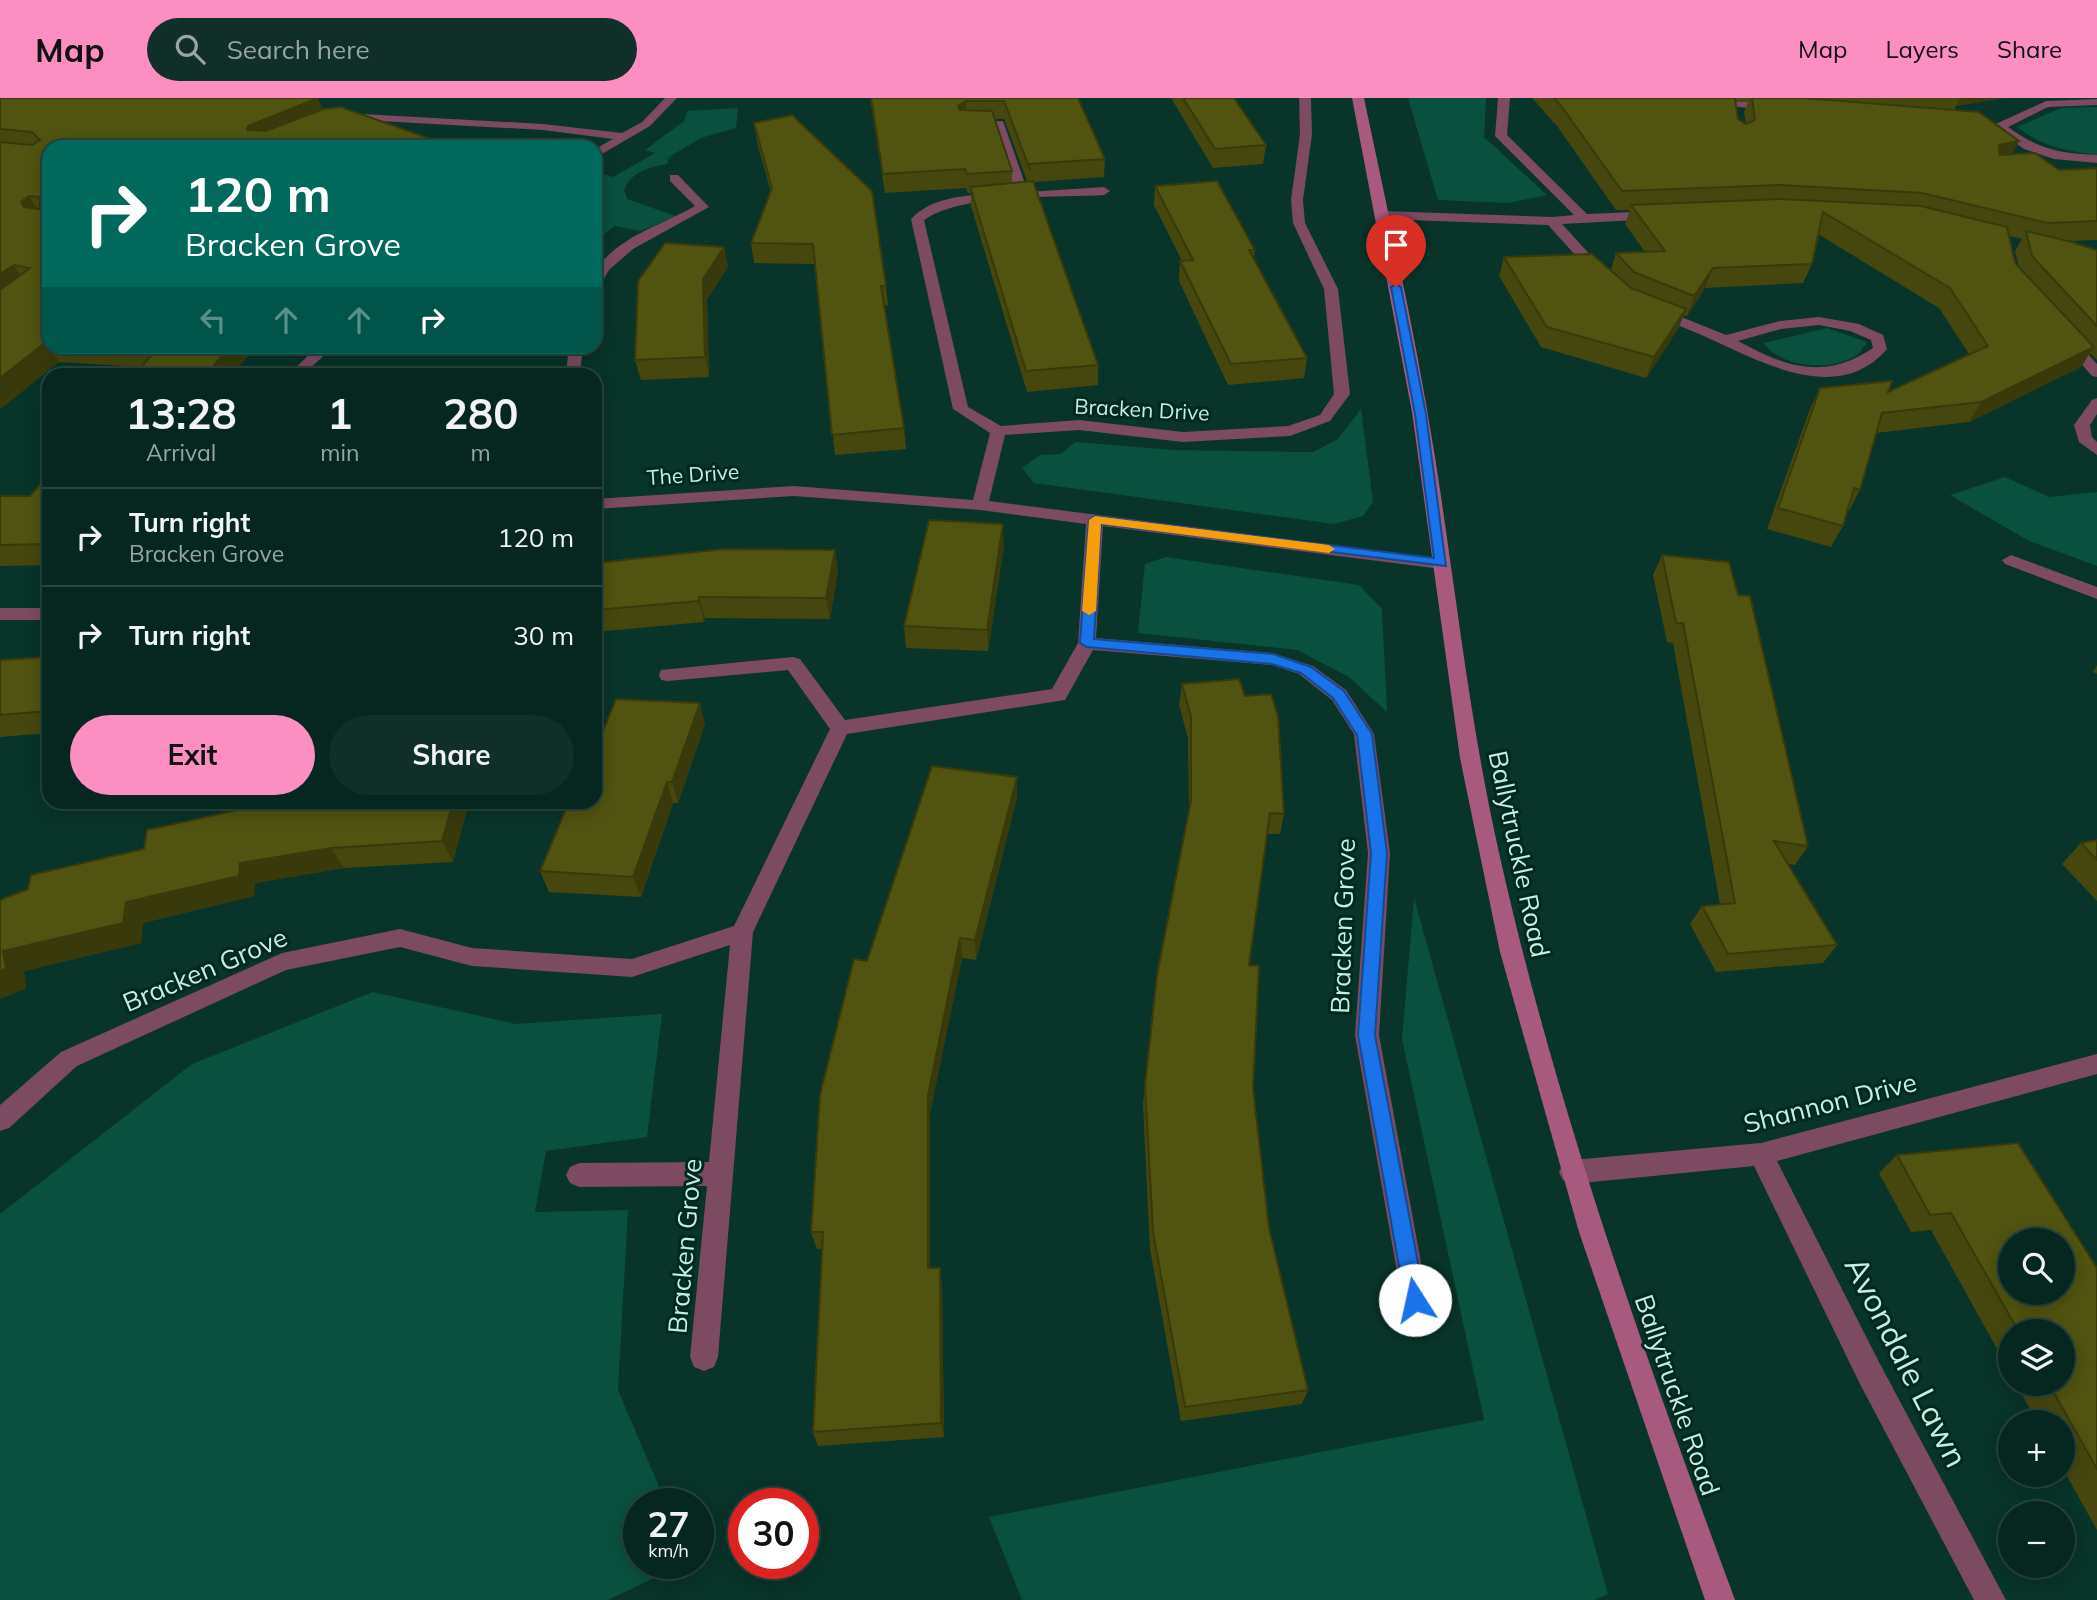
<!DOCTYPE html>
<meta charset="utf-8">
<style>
:root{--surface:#06271f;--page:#0f2f28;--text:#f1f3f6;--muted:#98a5a4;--line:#27443d;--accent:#fc8fc1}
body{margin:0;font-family:Mulish,sans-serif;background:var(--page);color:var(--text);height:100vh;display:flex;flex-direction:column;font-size:26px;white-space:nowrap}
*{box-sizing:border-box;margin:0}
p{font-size:23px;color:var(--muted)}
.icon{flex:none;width:38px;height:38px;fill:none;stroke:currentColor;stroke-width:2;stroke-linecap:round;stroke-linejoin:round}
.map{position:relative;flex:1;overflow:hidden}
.side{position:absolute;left:42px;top:270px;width:560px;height:441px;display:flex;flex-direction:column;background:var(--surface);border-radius:21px;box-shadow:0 4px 18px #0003,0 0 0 2px var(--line)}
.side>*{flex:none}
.banner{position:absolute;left:42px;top:42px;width:560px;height:214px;border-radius:21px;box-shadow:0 4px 18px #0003,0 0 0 2px var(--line);background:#00695c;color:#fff;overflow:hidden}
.controls{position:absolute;left:1998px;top:1130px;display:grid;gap:14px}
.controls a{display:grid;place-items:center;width:77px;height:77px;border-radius:50%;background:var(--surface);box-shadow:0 4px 18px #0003,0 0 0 2px var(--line);font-size:35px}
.speed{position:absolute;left:623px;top:1390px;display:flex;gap:14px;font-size:35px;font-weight:700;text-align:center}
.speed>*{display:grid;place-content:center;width:91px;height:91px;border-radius:50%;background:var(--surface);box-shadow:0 4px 18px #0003,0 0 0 2px var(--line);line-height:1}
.speed small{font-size:18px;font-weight:400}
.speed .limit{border:10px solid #d22;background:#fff;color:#111}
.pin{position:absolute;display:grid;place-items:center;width:60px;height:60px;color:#fff;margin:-72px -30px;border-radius:50% 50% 50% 0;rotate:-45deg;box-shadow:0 0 7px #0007}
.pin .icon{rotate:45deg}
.me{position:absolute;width:77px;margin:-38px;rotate:350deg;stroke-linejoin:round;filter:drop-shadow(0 0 5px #0008)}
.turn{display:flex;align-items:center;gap:24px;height:147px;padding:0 28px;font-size:32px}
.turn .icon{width:91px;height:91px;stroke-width:2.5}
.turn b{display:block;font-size:49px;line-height:60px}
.lanes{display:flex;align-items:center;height:66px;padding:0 28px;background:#0003;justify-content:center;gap:35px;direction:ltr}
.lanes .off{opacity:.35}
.eta{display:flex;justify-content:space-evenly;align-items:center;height:119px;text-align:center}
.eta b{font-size:42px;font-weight:700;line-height:49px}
.button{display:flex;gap:14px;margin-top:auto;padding:14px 28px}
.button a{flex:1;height:80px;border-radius:42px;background:var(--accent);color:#111;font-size:28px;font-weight:700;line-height:80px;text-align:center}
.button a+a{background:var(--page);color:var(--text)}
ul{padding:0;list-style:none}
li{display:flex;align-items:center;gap:21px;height:98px;padding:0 28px;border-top:2px solid var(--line)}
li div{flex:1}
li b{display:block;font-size:26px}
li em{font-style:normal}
header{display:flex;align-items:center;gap:42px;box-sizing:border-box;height:98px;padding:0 35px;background:var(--accent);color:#111}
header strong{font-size:33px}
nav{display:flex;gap:38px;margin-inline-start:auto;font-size:24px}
.search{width:490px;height:63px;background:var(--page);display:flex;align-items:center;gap:18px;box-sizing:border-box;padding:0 24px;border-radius:38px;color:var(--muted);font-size:26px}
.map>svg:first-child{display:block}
.green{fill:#0a503f}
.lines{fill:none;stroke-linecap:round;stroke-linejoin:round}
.street{fill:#7c4a61;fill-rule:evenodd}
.secondary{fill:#a8597e;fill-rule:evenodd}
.wall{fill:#46470f;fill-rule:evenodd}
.shaded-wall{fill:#393a0c}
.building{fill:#515311;stroke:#393a0c;stroke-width:2;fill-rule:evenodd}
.route{fill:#1a73e8;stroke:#114b97;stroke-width:2}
.slow{fill:#f59e0b}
.labels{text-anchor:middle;stroke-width:6;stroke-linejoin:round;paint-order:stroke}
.far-street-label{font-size:21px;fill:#c9eee0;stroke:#002a20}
.street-label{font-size:26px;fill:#c9eee0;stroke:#002a20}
.near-street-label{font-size:32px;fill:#c9eee0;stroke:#002a20}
</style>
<header>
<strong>Map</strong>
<div class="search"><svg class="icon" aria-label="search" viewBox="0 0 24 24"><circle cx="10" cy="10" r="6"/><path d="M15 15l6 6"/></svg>Search here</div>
<nav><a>Map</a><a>Layers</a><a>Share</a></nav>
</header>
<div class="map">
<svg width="2097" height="1502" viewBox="0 0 2097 1502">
<rect width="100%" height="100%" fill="#083429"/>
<!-- green -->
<g class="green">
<polygon points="1408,0 1486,0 1484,39 1547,97 1508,105 1438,102"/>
<path d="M2097 9V57C2065 53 2043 49 2017 29L2061 10Z"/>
<path d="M738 10 736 30 701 40 669 59 667 66C648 70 632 73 624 92L627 101 676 118 641 133 615 128 595 143V78L601 75 613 79 655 55 645 52 684 23 687 13Z"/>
<path d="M1827 230 1867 244C1864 248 1861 254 1857 257 1831 274 1781 270 1764 245Z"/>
<polygon points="1361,311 1373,404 1363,418 1334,426 1034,385 1022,370 1040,357 1061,356 1075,344 1174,352 1313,354 1338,341"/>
<polygon points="2005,379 2049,399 2097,394 2097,468 2029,443 1950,397"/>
<polygon points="1166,459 1359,487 1382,511 1387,614 1349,579 1297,552 1138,535 1145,466"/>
<polygon points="1414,800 1608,1496 1594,1502 1022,1502 989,1419 1484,1322 1402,941"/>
<polygon points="373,894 516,926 662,916 647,1039 546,1053 535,1114 628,1112 618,1292 666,1405 639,1405 639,1465 685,1465 608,1502 0,1502 0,1116 192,966"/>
</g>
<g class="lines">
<!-- street -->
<g class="street">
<polygon points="665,0 677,0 650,28 595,60 595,51 613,41 543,32 362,22 344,24 338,21 362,16 543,26 622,35 642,24"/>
<path d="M1299 0H1311L1312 36 1303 102 1305 125 1338 191 1350 296 1330 323 1290 338 1183 344 1079 332 1005 337 989 403 1441 461 1450 466 1441 471 1103 428 1096 540 1273 555 1313 568 1346 592 1374 636 1390 755 1379 937 1428 1202 1425 1211 1415 1215 1405 1211 1402 1202 1355 937 1368 755 1354 636 1332 602 1299 576 1272 567 1093 552 1065 602 847 636 753 834 718 1259 714 1269 704 1273 694 1269 690 1259 707 1088 579 1089 570 1085 566 1077 570 1069 579 1065 709 1064 730 847 632 879 472 868 400 849 286 872 77 968 9 1030 0 1033V1007L61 954 282 855 400 831 472 850 632 861 734 828 830 631 788 572 668 583 661 582 659 577 661 572 793 559 800 561 845 622 1052 591 1078 545 1086 426 980 412 794 398 595 411V401L794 388 973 402 990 335 953 311 911 121C936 94 982 97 1016 95L994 29H965L963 27 969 24 1003 23 1028 94 1104 89 1110 93 1104 97C1056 100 962 95 924 122L968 309 1001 328 1079 322 1183 334 1288 328 1320 317 1334 296 1324 191 1293 125 1291 102 1300 36Z"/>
<polygon points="1498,0 1510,0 1507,37 1587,116 1656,113 1662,117 1656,121 1562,126 1605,173 1605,179 1595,179 1548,127 1382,121 1376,117 1382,113 1552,119 1574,117 1495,38"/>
<polygon points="1681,0 1716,0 1775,7 1781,10 1775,13 1687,3"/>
<path d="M2097 1V7L2048 9 2008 29C2040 52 2059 55 2097 57V65L2054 61 2024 51 1997 32 1971 30 1965 27 1971 24 1998 25 2046 3Z"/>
<path d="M670 77H678L709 109 633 151 609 172 600 187 595 188V173C617 139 662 127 695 108L670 83Z"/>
<path d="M1649 210H1659L1726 237 1780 223 1819 219 1859 226 1883 237 1887 251C1841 305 1769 268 1719 245 1696 234 1672 225 1649 216ZM1819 227 1850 233 1871 242 1873 250C1824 283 1786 269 1738 243L1781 231Z"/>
<polygon points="2067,237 2072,238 2097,266 2097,279 2092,278 2062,244 2060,241"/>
<polygon points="318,248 334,248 304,276 289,276"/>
<polygon points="569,248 583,248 580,276 566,276"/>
<polygon points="2097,300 2097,316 2090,327 2092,339 2097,344 2097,357 2079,344 2074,327 2092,302"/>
<polygon points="2011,457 2097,489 2097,501 2005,466 2002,462"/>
<rect x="0" y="510" width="49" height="12"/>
<polygon points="2097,956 2097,976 1777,1063 1880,1266 2006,1502 1974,1502 1860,1286 1754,1068 1572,1086 1563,1082 1559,1074 1563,1066 1572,1062 1761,1045"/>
</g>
<!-- secondary -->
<path class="secondary" d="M1352 0H1364C1389 119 1416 239 1435 359 1456 493 1470 628 1500 759 1557 1013 1645 1258 1735 1502H1705L1579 1134 1500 854 1460 660 1412 314Z"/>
</g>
<!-- wall -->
<g class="wall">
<polygon points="0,0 318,0 322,11 49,49 49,248 259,248 235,271 236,273 141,269 59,264 0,311"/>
<path d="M870 0H1078L1105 61 1104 79 1034 84 1098 267V287L1027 294 971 108V95H968L966 90 885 95ZM994 21H1004L1027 83 1012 85V73Z"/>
<polygon points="1171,0 1234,0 1266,47 1263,66 1213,70"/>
<path d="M1532 0H2004L1956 8 1954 12 2012 56 2059 72 2097 70V142L2068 143 2097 152V262L2090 255 2081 269 1969 324 1876 335 1860 392 1849 413 1847 412 1843 428 1831 449 1767 431 1810 311 1820 290 1888 294 1969 256 1939 210 1818 136 1812 166 1803 185 1705 190 1687 218 1684 217 1678 231 1646 280 1541 249 1499 178 1504 159 1611 172 1616 155 1645 154 1625 126 1630 112H1616L1557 28ZM1736 4H1748L1744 14 1746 26 1738 21ZM2009 138 2022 141 2015 153 2019 169 2015 165Z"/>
<polygon points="754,25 886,188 888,207 884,208 904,330 906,351 835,357 815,166 754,165 751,145 771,94 757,44"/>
<polygon points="1155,88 1255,152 1254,161 1307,260 1304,280 1228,287 1179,183 1180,163 1182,163 1154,107"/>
<polygon points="724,149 728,169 707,201 709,279 641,282 635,262"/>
<polygon points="49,376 49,467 0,468 0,398 30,398"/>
<polygon points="1004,447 988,553 906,550 904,528"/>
<polygon points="1662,457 1808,748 1795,767 1788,766 1837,847 1823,865 1716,874 1690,826 1702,808 1720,806 1673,545 1667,544 1653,477"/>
<polygon points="595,465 838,473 830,521 705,520 704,524 595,534"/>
<polygon points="49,559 49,635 0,639 0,562"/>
<polygon points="2097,567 2097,576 2093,574"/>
<polygon points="1182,586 1284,716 1280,736 1267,736 1249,867 1253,990 1269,1130 1308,1292 1302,1306 1181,1323 1150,1151 1143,1006 1157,877 1189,715 1188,640 1179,607"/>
<polygon points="705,626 678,705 673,705 641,799 549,794 540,773"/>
<polygon points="1017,679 1017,700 976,862 962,860 930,1015 930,1170 942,1186 944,1339 818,1348 813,1334 823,1151 817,1151 811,1134 867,863"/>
<polygon points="257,704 469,704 453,764 344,770 255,785 254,798 143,825 141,845 24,873 26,890 0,901 0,802 144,751 256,708"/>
<polygon points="2097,742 2097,803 2062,766 2081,745"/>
<polygon points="1897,1057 2097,1170 2097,1432 2063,1371 2063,1325 2038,1325 2016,1286 2063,1286 2063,1234 2011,1234 2011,1276 1931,1132 1911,1134 1879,1075"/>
</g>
<!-- shaded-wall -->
<g class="shaded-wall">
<polygon points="318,0 325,18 256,47 247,32 248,28"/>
<polygon points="1953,0 2004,0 1956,8 1960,0"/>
<polygon points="966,3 967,21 958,8"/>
<polygon points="2019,43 2009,62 1989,65 1999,47"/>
<polygon points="29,98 40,117 32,122 21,104"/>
<polygon points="724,149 728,169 707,201 709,279 705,259 703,181"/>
<polygon points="14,167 25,186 0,205 0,176"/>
<polygon points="1713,170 1705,190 1687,218 1694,198"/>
<polygon points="1686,211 1678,231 1646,280 1654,259"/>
<polygon points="46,244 59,264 0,311 0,280"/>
<polygon points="228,248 259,248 235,271 236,273 233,276 207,276 222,253"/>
<polygon points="2094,249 2081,269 1969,324 1981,304"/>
<polygon points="1003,426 1004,447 988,553 987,532"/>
<polygon points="835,452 838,473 830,521 826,500"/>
<polygon points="699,499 705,520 704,524 699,503"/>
<polygon points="700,605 705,626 678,705 672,684"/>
<polygon points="1017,679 1017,700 976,862 975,842"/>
<polygon points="667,684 673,705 641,799 633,779"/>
<polygon points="453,704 469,704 453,764 442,743"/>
<polygon points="331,750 344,770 255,785 254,798 143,825 141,845 24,873 26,890 0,901 0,873 3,853 126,804 240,765"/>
<polygon points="960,840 962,860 930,1015 930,1187 928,1170 928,997"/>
<polygon points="940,1170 942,1186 944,1339 941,1325"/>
</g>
<!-- building -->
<g class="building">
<path d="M0 0H318L248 28 247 32 266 33 323 11 341 9 445 46 442 49H49V244H46L0 280V192L30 170 14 167 0 176V44L32 47 40 42 32 34 0 31ZM29 98 40 99V111L24 109 21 104Z"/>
<polygon points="871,0 1078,0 1105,61 1028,66 1030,72 1004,3 966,3 958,8 960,12 992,13 1012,73 967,76 965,71 883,76"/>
<polygon points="1183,0 1234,0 1266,47 1215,51"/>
<polygon points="1554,0 1735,0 1738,21 1746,26 1755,22 1752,0 1804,0 1979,14 2019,43 1999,47 2000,57 2035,55 2059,72 2097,70 2097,123 2048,125 1922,95 1781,87 1622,93 1562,9"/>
<polygon points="792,17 872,93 886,188 881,188 904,330 832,337 813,146 751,145 772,90 754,25"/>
<polygon points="1033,83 1098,267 1026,273 970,89"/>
<polygon points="1217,83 1255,152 1249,152 1307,260 1231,266 1180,163 1193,162 1155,88"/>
<polygon points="1781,101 1921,108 2007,129 2015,165 2094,249 1981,304 1882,315 1860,392 1854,390 1843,428 1778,410 1820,290 1892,283 1888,294 1988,248 1950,190 1823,114 1812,166 1713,170 1694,198 1634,174 1616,155 1665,153 1631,107"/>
<polygon points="2026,133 2068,143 2097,152 2097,228 2032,158"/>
<polygon points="665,145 724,149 703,181 705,259 635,262 638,183"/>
<polygon points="1592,156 1631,190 1686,211 1654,259 1547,229 1504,159"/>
<polygon points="123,248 228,248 222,253 226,253 207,276 135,276 157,251"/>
<polygon points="49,376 49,446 0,447 0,398 30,398"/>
<polygon points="929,422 1003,426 987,532 904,528"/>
<polygon points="724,451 835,452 826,500 699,499 699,503 595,512 595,465"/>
<polygon points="1662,457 1729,464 1738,497 1750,498 1808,748 1774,743 1837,847 1728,856 1702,808 1735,805 1683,525 1676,525"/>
<polygon points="49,559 49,613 0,617 0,562"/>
<polygon points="1239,581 1245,598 1271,596 1278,618 1284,716 1270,715 1249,867 1259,868 1253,990 1269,1130 1308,1292 1185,1309 1153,1134 1145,987 1157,877 1191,702 1191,619 1182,586"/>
<polygon points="616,601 700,605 672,684 667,684 633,779 540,773 569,704 595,704 595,653"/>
<polygon points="932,668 1017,679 975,842 960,840 928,997 928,1170 940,1170 941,1325 813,1334 823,1134 811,1134 820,997 854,861 867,863"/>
<polygon points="257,704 453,704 442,743 331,750 240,765 239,778 126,804 123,825 3,853 6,871 0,873 0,802 28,791 31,777 144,751 147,732 256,708"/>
<polygon points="2097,742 2097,762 2081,745"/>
<path d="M2018 1045 2097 1170V1371L2049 1286H2063V1234H2019L1951 1115 1930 1117 1897 1057ZM2011 1143H2063V1195H2011Z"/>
</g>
<!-- route -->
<polygon class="route" points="1396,186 1401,189 1426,316 1446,468 1101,426 1094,541 1273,556 1311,569 1344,593 1372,636 1387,755 1375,937 1425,1202 1422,1209 1415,1212 1408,1209 1405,1202 1358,937 1371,755 1357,637 1333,600 1301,575 1272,566 1087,549 1080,545 1089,422 1095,418 1434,460 1415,316 1391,189"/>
<!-- slow -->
<polygon class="slow" points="1095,418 1329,447 1335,451 1329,455 1101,426 1096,513 1089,517 1082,513 1089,422"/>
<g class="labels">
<!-- far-street labels -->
<g class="far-street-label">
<text transform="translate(1142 312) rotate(3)" y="7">Bracken Drive</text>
<text transform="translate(693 377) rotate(-4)" y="7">The Drive</text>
</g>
<!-- street labels -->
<g class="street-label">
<text transform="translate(1519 756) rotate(78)" y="9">Ballytruckle Road</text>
<text transform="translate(1343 828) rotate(-88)" y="9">Bracken Grove</text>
<text transform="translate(205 872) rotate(-23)" y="9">Bracken Grove</text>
<text transform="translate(1830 1005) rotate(-14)" y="9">Shannon Drive</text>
<text transform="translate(685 1148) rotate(-85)" y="9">Bracken Grove</text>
<text transform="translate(1677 1297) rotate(71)" y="9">Ballytruckle Road</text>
</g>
<!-- near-street labels -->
<g class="near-street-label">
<text transform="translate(1906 1264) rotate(63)" y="11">Avondale Lawn</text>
</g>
</g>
</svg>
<div class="controls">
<a><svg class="icon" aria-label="search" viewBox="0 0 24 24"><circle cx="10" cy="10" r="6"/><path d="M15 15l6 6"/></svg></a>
<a><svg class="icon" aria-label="layers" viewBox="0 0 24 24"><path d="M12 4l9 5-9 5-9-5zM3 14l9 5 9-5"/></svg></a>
<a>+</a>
<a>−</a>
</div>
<div class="speed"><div>27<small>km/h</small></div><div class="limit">30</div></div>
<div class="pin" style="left:1396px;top:189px;background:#d93025"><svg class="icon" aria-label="arrive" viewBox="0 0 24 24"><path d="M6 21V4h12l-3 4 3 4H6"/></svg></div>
<svg class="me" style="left:1415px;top:1202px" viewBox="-20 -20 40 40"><circle r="19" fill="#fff"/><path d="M0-13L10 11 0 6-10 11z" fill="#1a73e8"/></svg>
<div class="banner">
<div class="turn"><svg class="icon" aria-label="right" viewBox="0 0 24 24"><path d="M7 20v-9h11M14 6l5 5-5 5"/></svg><div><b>120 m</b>Bracken Grove</div></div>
<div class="lanes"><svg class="icon off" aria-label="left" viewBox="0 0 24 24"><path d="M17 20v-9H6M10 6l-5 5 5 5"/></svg><svg class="icon off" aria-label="ahead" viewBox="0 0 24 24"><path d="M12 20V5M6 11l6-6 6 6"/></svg><svg class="icon off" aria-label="ahead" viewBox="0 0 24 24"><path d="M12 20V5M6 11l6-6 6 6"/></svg><svg class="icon" aria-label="right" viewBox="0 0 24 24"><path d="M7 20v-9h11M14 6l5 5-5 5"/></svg></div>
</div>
<section class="side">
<div class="eta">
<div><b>13:28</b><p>Arrival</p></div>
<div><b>1</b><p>min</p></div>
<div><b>280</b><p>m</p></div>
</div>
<ul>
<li><svg class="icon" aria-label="right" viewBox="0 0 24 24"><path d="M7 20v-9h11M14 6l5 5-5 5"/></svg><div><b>Turn right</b><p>Bracken Grove</p></div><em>120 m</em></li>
<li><svg class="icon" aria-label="right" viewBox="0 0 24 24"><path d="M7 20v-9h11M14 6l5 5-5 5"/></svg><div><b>Turn right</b></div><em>30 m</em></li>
</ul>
<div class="button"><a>Exit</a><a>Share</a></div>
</section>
</div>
